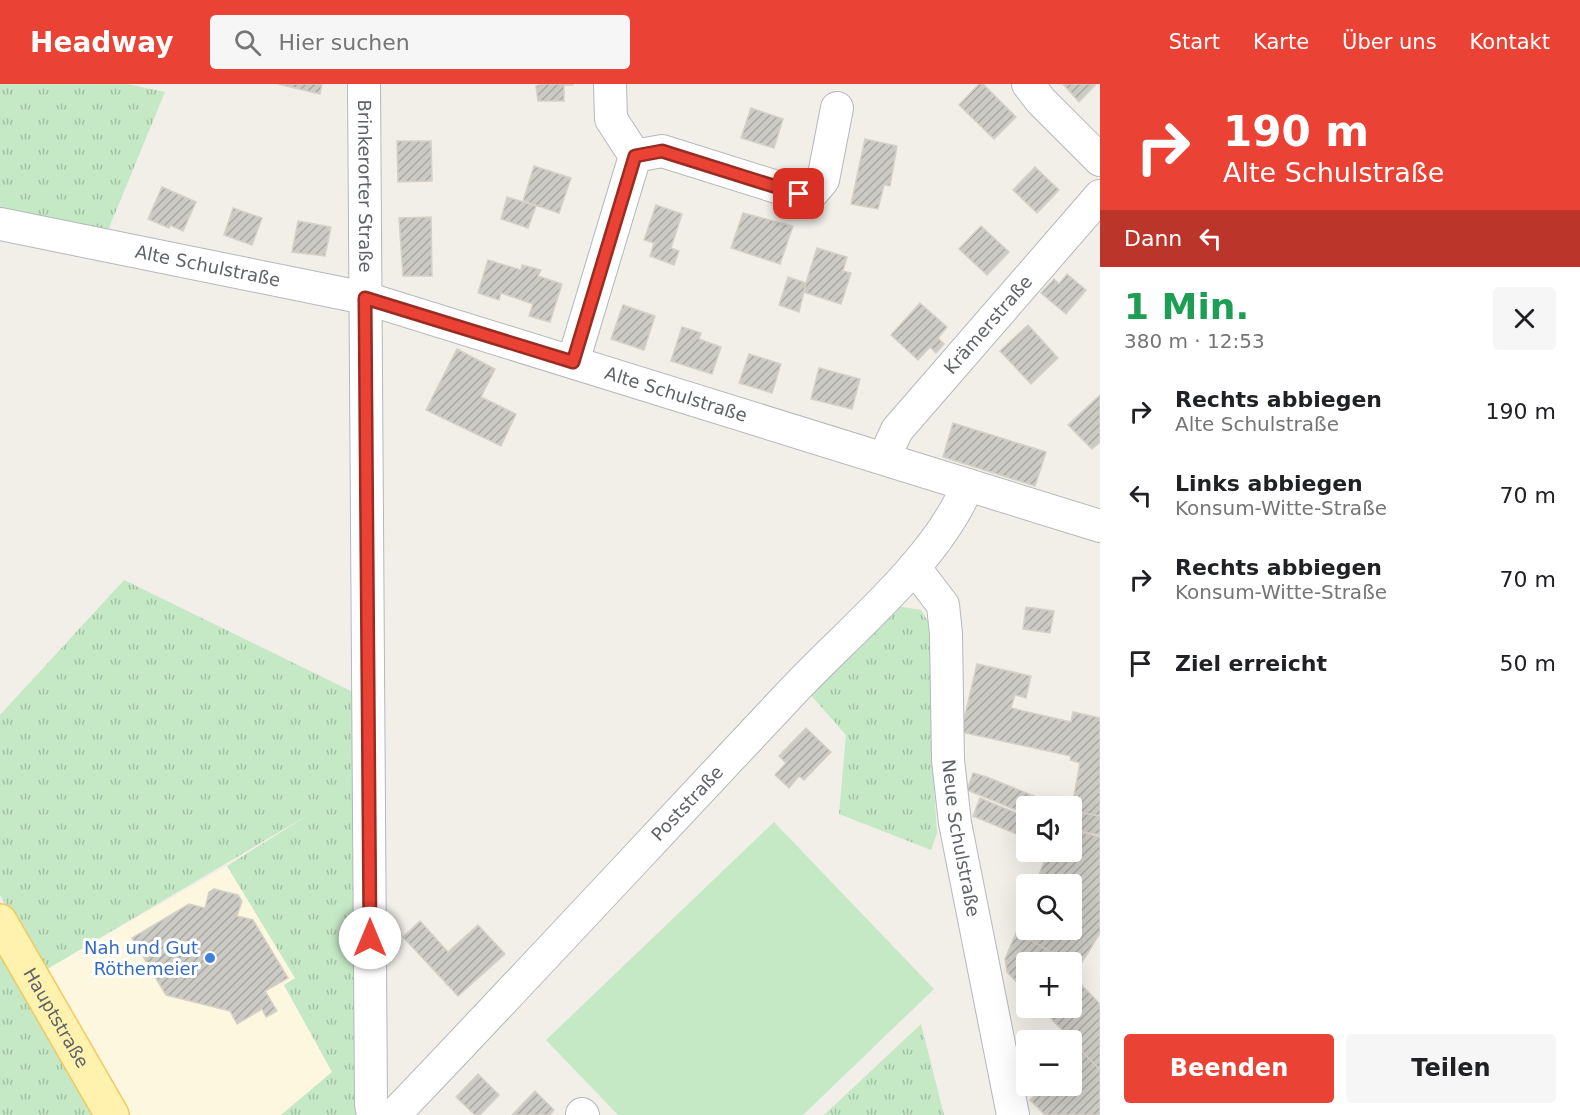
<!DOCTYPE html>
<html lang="de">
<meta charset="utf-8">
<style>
:root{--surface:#fff;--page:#f6f6f6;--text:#202124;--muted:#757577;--accent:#ea4335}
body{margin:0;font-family:"DejaVu Sans",sans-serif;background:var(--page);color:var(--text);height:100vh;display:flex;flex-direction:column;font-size:22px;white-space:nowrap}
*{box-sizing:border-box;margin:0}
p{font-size:20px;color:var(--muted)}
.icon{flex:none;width:33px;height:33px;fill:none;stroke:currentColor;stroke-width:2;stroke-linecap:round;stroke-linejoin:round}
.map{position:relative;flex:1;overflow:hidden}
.details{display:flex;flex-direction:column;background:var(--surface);width:480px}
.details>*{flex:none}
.guide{background:#ea4335;color:#fff;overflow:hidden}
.fabs{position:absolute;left:1016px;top:712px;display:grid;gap:12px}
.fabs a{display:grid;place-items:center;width:66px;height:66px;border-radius:6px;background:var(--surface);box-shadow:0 6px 24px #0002;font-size:30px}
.pin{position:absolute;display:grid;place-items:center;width:51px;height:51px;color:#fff;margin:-26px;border-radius:12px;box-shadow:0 3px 9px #0006}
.me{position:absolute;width:66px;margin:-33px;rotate:0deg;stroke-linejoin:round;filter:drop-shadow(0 0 4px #0008)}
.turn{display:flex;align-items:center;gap:21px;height:126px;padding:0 24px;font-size:27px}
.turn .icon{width:78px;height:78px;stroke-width:2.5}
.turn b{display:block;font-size:42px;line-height:51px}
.then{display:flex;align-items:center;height:57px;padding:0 24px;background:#0003;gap:12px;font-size:22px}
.round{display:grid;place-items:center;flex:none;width:63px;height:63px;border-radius:6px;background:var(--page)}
.headline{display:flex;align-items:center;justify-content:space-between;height:102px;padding:0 24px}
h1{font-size:36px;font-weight:700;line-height:45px;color:#1e9e55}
.action{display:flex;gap:12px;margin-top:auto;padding:12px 24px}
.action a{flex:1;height:69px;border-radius:6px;background:var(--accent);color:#fff;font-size:24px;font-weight:700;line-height:69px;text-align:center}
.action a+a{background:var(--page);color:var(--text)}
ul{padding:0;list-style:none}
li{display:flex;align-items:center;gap:18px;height:84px;padding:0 24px}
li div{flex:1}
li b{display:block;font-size:22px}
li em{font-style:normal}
header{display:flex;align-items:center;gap:36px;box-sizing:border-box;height:84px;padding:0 30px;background:var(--accent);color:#fff}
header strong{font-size:28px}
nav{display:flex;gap:33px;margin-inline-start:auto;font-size:21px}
.search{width:420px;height:54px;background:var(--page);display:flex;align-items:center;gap:15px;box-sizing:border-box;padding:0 21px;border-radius:6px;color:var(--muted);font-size:22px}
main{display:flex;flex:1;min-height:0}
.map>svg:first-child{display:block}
.commercial{fill:#fef7e0}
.grass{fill:url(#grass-tufts)}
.pitch{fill:#c5e8c5}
.building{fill:url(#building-hatch);stroke:#d6d1c6;stroke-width:1.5}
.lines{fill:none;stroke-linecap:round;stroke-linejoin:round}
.minor-casing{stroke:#b5b8bc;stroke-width:34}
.major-casing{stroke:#f2c960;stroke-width:36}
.minor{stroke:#fff;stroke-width:32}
.major{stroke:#fff2af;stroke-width:33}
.route-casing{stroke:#982c22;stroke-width:15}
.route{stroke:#ea4335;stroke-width:10}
.shop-dot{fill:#3f7fe0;stroke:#fff;stroke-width:2}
.labels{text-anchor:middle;stroke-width:6;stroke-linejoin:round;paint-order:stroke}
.street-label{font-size:18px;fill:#5f6368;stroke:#fff}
.shop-label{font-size:18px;fill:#366cbe;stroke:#fff;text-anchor:end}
</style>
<header>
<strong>Headway</strong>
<div class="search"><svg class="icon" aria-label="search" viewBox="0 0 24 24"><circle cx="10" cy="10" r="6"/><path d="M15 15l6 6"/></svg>Hier suchen</div>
<nav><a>Start</a><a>Karte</a><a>Über uns</a><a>Kontakt</a></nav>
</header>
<main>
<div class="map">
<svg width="1100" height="1031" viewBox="0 0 1100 1031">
<defs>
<pattern id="grass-tufts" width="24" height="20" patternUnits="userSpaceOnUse" patternTransform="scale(1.5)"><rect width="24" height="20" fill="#c5e8c5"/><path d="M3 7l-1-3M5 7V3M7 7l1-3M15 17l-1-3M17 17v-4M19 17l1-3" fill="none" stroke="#a3c0a4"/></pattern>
<pattern id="building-hatch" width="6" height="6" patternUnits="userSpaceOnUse" patternTransform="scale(1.5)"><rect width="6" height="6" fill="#cccac5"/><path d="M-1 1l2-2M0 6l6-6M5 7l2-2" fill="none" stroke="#a9a8a4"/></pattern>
</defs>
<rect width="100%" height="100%" fill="#f1efe8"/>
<!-- commercial -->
<polygon class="commercial" points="227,782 295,894 284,902 332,988 281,1031 128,1031 44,887"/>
<!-- grass -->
<g class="grass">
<polygon points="0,0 127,0 165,8 104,156 0,134"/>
<polygon points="124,496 357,610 359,1031 281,1031 332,988 284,901 295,894 227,782 313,728 44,887 0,811 0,631"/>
<polygon points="896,522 921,526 935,549 932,672 937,749 931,766 839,730 846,651 808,608"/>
<polygon points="0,871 94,1031 0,1031"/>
<polygon points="921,940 944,1031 824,1031"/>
</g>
<!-- pitch -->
<polygon class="pitch" points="774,738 934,905 803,1031 618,1031 546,956"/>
<!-- building -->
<g class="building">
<polygon points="278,0 322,0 320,10"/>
<polygon points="542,0 573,0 573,1 564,1 564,17 538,17 536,2"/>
<polygon points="979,0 983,0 1016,33 994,55 959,21"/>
<polygon points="1063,0 1096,0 1079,18"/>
<polygon points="751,24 783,35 774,64 741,54"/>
<polygon points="865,55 897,62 890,102 884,101 878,125 851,120"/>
<polygon points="397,57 431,57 432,97 398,98"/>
<polygon points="534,82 571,94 559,129 523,117"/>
<polygon points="1035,83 1059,106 1037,129 1013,106"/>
<polygon points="162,103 196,118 183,147 170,141 169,144 148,135"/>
<polygon points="507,113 536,122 528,144 501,135"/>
<polygon points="656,121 682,130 671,164 679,167 674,181 650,172 654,159 644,156"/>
<polygon points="233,124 262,134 252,161 224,151"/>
<polygon points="743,129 793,142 780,180 731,164"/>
<polygon points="431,133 432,192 403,192 399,134"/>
<polygon points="298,137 331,143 325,172 292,168"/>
<polygon points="981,142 1009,168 987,191 959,165"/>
<polygon points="817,164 847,173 843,187 851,189 841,220 803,208"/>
<polygon points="488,176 521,186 522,181 541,186 538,192 562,200 550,238 529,232 533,220 501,209 499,216 478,209"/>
<polygon points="1067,190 1086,206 1066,230 1041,209 1054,195 1059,200"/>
<polygon points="788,193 806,199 799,228 779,221"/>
<polygon points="920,219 947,243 938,254 944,260 936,269 930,263 918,276 891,251"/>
<polygon points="623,221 655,232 644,266 611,255"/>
<polygon points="1028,241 1058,274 1031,300 1000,267"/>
<polygon points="682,243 701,249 699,255 721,263 712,290 671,277"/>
<polygon points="457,265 495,285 481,313 516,330 501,362 426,326"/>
<polygon points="749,270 781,280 772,309 739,299"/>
<polygon points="819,284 860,295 852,325 811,315"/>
<polygon points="1100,311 1100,358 1092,365 1068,341"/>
<polygon points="953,339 1046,368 1035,402 943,373"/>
<polygon points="1026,523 1054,527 1050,549 1023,545"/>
<polygon points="977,580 1031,592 1026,614 1015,611 1011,624 1071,638 1073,628 1100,634 1100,732 1071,727 1080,679 1070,676 1071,672 961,648"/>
<polygon points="806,644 831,668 804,696 799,692 789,704 775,691 786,679 779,672"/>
<polygon points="973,689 987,693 1061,723 1026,723 1026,730 967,706"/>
<polygon points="980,714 1026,733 1026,754 973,732"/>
<polygon points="1071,727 1100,732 1100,751 1071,745"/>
<polygon points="1075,747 1100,753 1100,849 1078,885 1026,853 1028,850 1018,844 1026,823 1026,846 1071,846 1071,801 1035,801 1048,768 1071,768 1071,751 1073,752"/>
<polygon points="214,805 238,811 242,817 237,832 253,836 288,894 265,907 277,927 266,933 262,925 237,940 230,927 166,911 132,854 189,820 205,824 209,808"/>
<polygon points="420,837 448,868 478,841 505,870 458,912 403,853"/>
<polygon points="1018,844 1028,850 1026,853 1069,879 1026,879 1026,908 1007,888 1005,875"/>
<polygon points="1071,890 1100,920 1100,986 1041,924 1071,924"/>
<polygon points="1082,967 1100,986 1100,1031 1045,1031 1030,1016 1045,1002 1071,1002 1071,977"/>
<polygon points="478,990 499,1011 480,1031 475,1031 456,1013"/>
<polygon points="535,1007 554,1026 550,1031 512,1031"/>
</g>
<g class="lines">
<defs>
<g id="minor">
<path id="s1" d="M364 0 371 1020 373 1031"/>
<polyline points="1028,0 1041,17 1100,76"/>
<polyline points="635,72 662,67 799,110 812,109 823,96 837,24"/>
<path id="s2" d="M0 140 365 214 1100 442"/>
<polyline points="573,278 635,72 611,35 610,0"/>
<path id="s3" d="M884 374 897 346 1100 112"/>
<path id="s4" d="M914 483 943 521 946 550 948 676 955 739 1013 1031"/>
<polyline points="582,1030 583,1031"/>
<path id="s5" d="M394 1031C528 891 660 748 793 607 850 546 936 478 968 401"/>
</g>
<g id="major">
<path id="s6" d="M0 837 112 1031"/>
</g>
</defs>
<!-- minor casing -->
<use href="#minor" class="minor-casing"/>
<!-- major casing -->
<use href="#major" class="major-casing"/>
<!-- minor -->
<use href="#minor" class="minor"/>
<!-- major -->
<use href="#major" class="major"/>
</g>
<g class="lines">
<defs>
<polyline id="route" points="370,854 365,214 573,278 635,72 662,67 799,110"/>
</defs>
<!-- route casing -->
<use href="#route" class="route-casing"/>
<!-- route -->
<use href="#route" class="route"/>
</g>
<!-- markers -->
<circle class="shop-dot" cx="210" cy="874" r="6"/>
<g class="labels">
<!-- street labels -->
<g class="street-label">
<text dy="6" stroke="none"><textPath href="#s1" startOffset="102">Brinkerorter Straße</textPath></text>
<text dy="6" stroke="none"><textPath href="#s2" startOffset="212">Alte Schulstraße</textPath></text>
<text dy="6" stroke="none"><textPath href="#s3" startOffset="170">Krämerstraße</textPath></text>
<text dy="6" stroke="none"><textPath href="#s2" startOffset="698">Alte Schulstraße</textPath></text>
<text dy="6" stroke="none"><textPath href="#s5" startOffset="428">Poststraße</textPath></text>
<text dy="6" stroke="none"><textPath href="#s4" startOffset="282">Neue Schulstraße</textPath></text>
<text dy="6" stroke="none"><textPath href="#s6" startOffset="112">Hauptstraße</textPath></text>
</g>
<!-- shop labels -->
<g class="shop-label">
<text x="198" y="870">Nah und Gut<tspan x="198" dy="21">Röthemeier</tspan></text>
</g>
</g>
</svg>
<div class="fabs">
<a><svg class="icon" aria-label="sound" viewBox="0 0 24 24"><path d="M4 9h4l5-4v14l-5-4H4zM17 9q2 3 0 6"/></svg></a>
<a><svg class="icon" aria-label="search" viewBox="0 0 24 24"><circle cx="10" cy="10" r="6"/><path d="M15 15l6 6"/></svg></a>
<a>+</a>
<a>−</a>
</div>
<div class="pin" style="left:799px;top:110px;background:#d93025"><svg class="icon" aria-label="arrive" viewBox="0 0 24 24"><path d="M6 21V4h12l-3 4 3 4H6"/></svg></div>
<svg class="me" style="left:370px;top:854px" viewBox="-20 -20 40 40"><circle r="19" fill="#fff"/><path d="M0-13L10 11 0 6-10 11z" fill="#ea4335"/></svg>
</div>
<section class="details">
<div class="guide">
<div class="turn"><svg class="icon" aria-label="right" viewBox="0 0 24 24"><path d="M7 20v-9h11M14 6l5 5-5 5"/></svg><div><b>190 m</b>Alte Schulstraße</div></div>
<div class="then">Dann<svg class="icon" aria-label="left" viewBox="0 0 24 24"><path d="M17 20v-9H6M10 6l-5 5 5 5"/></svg></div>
</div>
<div class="headline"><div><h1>1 Min.</h1><p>380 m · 12:53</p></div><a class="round"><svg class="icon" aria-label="close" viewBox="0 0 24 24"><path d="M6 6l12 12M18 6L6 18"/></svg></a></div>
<ul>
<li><svg class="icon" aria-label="right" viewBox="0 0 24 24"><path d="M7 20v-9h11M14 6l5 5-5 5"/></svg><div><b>Rechts abbiegen</b><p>Alte Schulstraße</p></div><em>190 m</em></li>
<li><svg class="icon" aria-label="left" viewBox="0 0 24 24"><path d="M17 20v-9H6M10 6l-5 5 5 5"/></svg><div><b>Links abbiegen</b><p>Konsum-Witte-Straße</p></div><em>70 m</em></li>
<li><svg class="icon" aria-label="right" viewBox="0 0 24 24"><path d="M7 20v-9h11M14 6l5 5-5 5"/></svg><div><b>Rechts abbiegen</b><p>Konsum-Witte-Straße</p></div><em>70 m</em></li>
<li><svg class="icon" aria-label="arrive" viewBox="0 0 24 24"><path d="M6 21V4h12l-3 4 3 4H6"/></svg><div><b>Ziel erreicht</b></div><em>50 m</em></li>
</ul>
<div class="action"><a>Beenden</a><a>Teilen</a></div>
</section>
</main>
